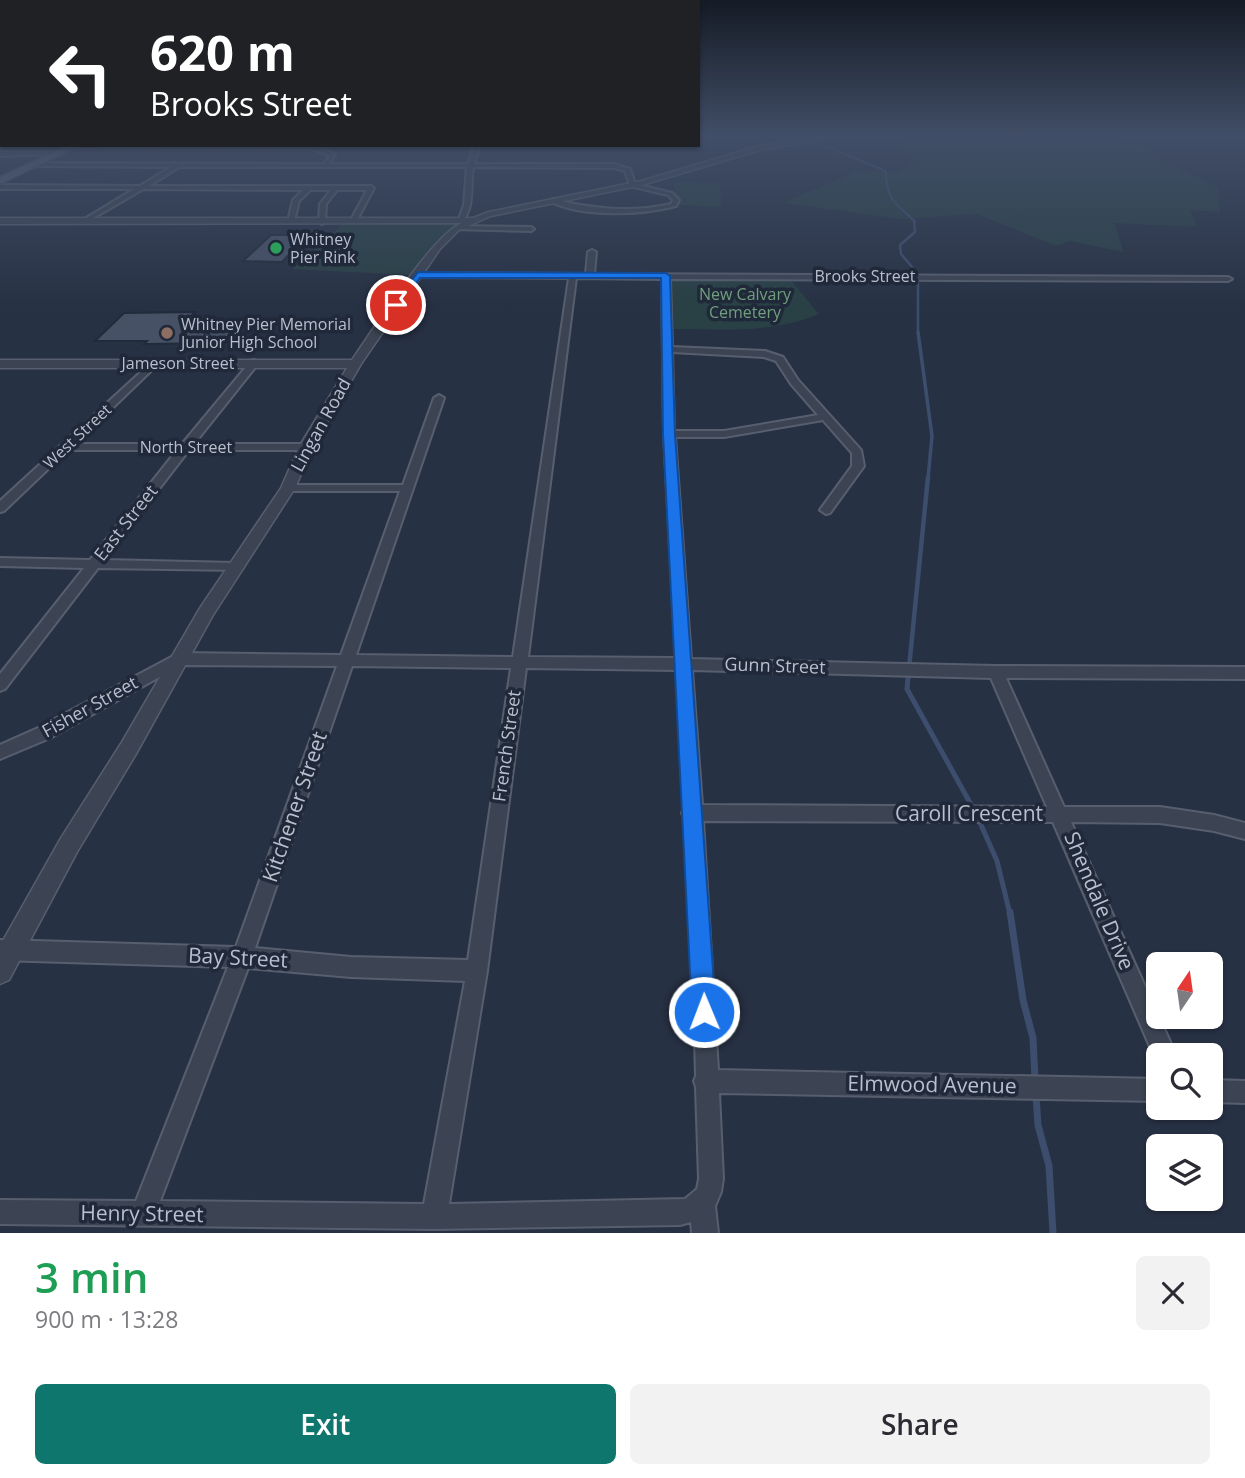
<!DOCTYPE html>
<meta charset="utf-8">
<style>
:root{--surface:#fff;--page:#f2f2f3;--text:#2b2b33;--muted:#7c7c81;--accent:#0f766e}
body{margin:0;font-family:"Open Sans",sans-serif;background:var(--page);color:var(--text);height:100vh;display:flex;flex-direction:column;font-size:26px;white-space:nowrap}
*{box-sizing:border-box;margin:0}
p{font-size:23px;color:var(--muted)}
.icon{flex:none;width:38px;height:38px;fill:none;stroke:currentColor;stroke-width:2;stroke-linecap:round;stroke-linejoin:round}
.map{position:relative;height:1233px;overflow:hidden}
.sheet{display:flex;flex-direction:column;background:var(--surface);flex:1}
.sheet>*{flex:none}
.guide{position:absolute;left:0px;top:0px;width:700px;height:147px;box-shadow:0 2px 5px #0004;background:#202124;color:#fff;overflow:hidden}
.needle{width:46px;rotate:13deg}
.tools{position:absolute;left:1146px;top:952px;display:grid;gap:14px}
.tools a{display:grid;place-items:center;width:77px;height:77px;border-radius:10px;background:var(--surface);box-shadow:0 2px 5px #0004;font-size:35px}
.pin{position:absolute;display:grid;place-items:center;width:60px;height:60px;color:#fff;margin:-30px;border:4px solid #fff;border-radius:50%;box-shadow:0 2px 7px #0007}
.me{position:absolute;width:77px;margin:-38px;rotate:359deg;stroke-linejoin:round;filter:drop-shadow(0 0 5px #0008)}
.turn{display:flex;align-items:center;gap:24px;height:147px;padding:0 35px;font-size:32px}
.turn .icon{width:91px;height:91px;stroke-width:2.5}
.turn b{display:block;font-size:49px;line-height:60px}
.round{display:grid;place-items:center;flex:none;width:74px;height:74px;border-radius:10px;background:var(--page)}
.head{display:flex;align-items:center;justify-content:space-between;height:119px;padding:0 35px}
h1{font-size:42px;font-weight:600;line-height:52px;color:#1e9e55}
.button{display:flex;gap:14px;margin-top:auto;padding:14px 35px}
.button a{flex:1;height:80px;border-radius:10px;background:var(--accent);color:#fff;font-size:28px;font-weight:600;line-height:80px;text-align:center}
.button a+a{background:var(--page);color:var(--text)}
.map>svg:first-child{display:block}
.green{fill:#294045}
.lines{fill:none;stroke-linecap:round;stroke-linejoin:round}
.stream-far5{stroke:#3d4d6d;stroke-width:2}
.stream-far4{stroke:#3d4d6d;stroke-width:2.5}
.stream-far3{stroke:#3d4d6d;stroke-width:3.5}
.stream-far2{stroke:#3d4d6d;stroke-width:4.5}
.stream-far1{stroke:#3d4d6d;stroke-width:5}
.stream{stroke:#3d4d6d;stroke-width:7}
.building{fill:#465166;stroke:#222b3b;stroke-width:2}
.minor-casing{stroke:#575f6e;stroke-width:4}
.tertiary-casing{stroke:#575f6e;stroke-width:3}
.primary-casing{stroke:#454d5d;stroke-width:3}
.minor{fill:#3c4453;fill-rule:evenodd}
.tertiary{fill:#3c4453;fill-rule:evenodd}
.primary{fill:#5a6373;fill-rule:evenodd}
.route{fill:#1a73e8;stroke:#114b97;stroke-width:2}
.leisure-dot{fill:#2e9e5b;stroke:#202939;stroke-width:2.5}
.education-dot{fill:#8d6e63;stroke:#202939;stroke-width:2.5}
.labels{text-anchor:middle;stroke-width:7;stroke-linejoin:round;paint-order:stroke}
.far-poi-label{font-size:16px;fill:#b9bfcd;stroke:#202939;text-anchor:start}
.far-street-label{font-size:16px;fill:#b9bfcd;stroke:#202939}
.far-park-label{font-size:16px;fill:#709e7e;stroke:#202939}
.street-label{font-size:18px;fill:#b9bfcd;stroke:#202939}
.near-street-label{font-size:21px;fill:#b9bfcd;stroke:#202939}
</style>
<div class="map">
<svg width="1245" height="1233" viewBox="0 0 1245 1233">
<rect width="100%" height="100%" fill="#273144"/>
<!-- green -->
<g class="green">
<polygon points="910,136 992,136 1138,144 1162,161 1217,187 1220,212 1190,210 1197,227 1114,223 1124,252 1070,241 1056,246 977,214 901,219 783,203 855,172 898,172 916,161 900,140"/>
<polygon points="674,182 720,183 721,207 678,205"/>
<polygon points="470,221 438,239 410,275 293,269 345,222"/>
<path d="M671 278H789L819 314C772 334 722 329 671 329Z"/>
</g>
<g class="lines">
<!-- stream-far5 -->
<path class="stream-far5" d="M813 136 822 142V145L886 171C886 202 897 203 915 222"/>
<!-- stream-far4 -->
<polyline class="stream-far4" points="914,220 915,232 900,245 901,254 918,274 918,334"/>
<!-- stream-far3 -->
<polyline class="stream-far3" points="918,332 932,436 928,479"/>
<!-- stream-far2 -->
<polyline class="stream-far2" points="909,668 928,477"/>
<!-- stream-far1 -->
<g class="stream-far1">
<polyline points="909,666 907,689 974,810"/>
<polyline points="978,818 997,861 1010,914"/>
</g>
<!-- stream -->
<g class="stream">
<polyline points="1010,912 1023,1000 1033,1038 1035,1080"/>
<polyline points="1036,1096 1038,1125 1049,1166 1053,1233"/>
</g>
</g>
<!-- building -->
<g class="building">
<polygon points="271,235 308,235 282,262 243,261"/>
<polygon points="195,312 183,324 237,324 223,343 144,344 147,341 95,341 124,313"/>
</g>
<g class="lines">
<defs>
<g id="minor">
<path d="M313 145 335 154 329 164H468L474 145H480L474 164H614L630 169 635 184 672 193 679 200 676 206C642 215 581 218 550 201L553 199C590 209 633 213 671 204L673 200 668 195 630 186 625 171 614 168 473 167C470 185 475 208 462 221L459 219 464 205 467 167H179L149 186H371L374 188 357 220 354 222 351 220 367 190H337L326 204 325 222 322 224 319 222 320 204 331 190H310L299 201 294 221 291 223 288 221 293 200 303 190 143 189 85 223 83 220 134 189H0V185L140 186 171 167 33 166 35 163 324 164 330 156 312 149 76 148 74 145Z"/>
<polygon points="0,152 58,152 61,154 0,156"/>
<polygon points="456,226 531,227 534,229 531,231 454,229"/>
<path d="M592 250 596 252 594 274 1228 277 1232 279 1228 281 670 279 672 347 765 351 783 357 798 380 861 450 864 466 830 513 826 514 820 510 852 466V453L823 420 724 437H675L691 659 996 666 1245 667V679L1006 678 1064 807H1160L1214 815 1245 823V839L1214 831 1160 823 1071 822 1176 1055H1158L1157 1063 1053 822 703 821 718 1070 1158 1079V1101L719 1093 723 1179 721 1192 715 1206 718 1233H692L691 1222 680 1225 434 1229 0 1224V1200L136 1201 228 967 0 960V940L236 947 337 666 181 665 50 738 0 759V745L38 728 179 653 341 655 400 491H288L282 488 288 485H403L434 398 439 395 444 398 356 655 513 657 569 278 418 277 414 275 418 273 586 274 588 252ZM576 278 662 279 664 434 676 658 528 657ZM672 352 764 357 776 361 791 384 818 415 724 431H674ZM352 666 511 668 468 960 351 957 255 948ZM526 668 677 670 684 808 682 813 685 819 693 960 696 1076 694 1081 696 1087 699 1179 697 1189 685 1199 449 1204 487 971ZM692 670 991 678 1047 807 702 805ZM248 968 351 977 465 981 424 1204 160 1201Z"/>
<polygon points="154,360 157,361 157,365 75,444 182,444 251,361 254,360 259,363 257,365 194,444 306,444 311,447 306,450 189,450 104,560 236,563 243,567 241,570 98,568 5,689 0,691 0,674 84,568 0,566 0,558 90,560 177,450 68,450 4,511 0,512 0,501"/>
<polygon points="1211,1080 1245,1081 1245,1103 1211,1102"/>
</g>
<path id="tertiary" d="M828 136H841L760 150 642 185 491 216 459 230 440 249 361 364 313 447 295 488 213 615 136 754 77 852 9 980 0 984V946L61 838 122 742 200 608 281 488 299 447 347 368H0V360H352C373 330 432 235 462 223L0 224V218H473L489 212 641 181 759 146Z"/>
<polygon id="primary" points="69,145 81,145 0,184 0,177"/>
</defs>
<!-- minor casing -->
<use href="#minor" class="minor-casing"/>
<!-- tertiary casing -->
<use href="#tertiary" class="tertiary-casing"/>
<!-- primary casing -->
<use href="#primary" class="primary-casing"/>
<!-- minor -->
<use href="#minor" class="minor"/>
<!-- tertiary -->
<use href="#tertiary" class="tertiary"/>
<!-- primary -->
<use href="#primary" class="primary"/>
</g>
<!-- sky -->
<linearGradient id="sky" x2="0" y2="1"><stop stop-color="#151b25"/><stop offset="0.44" stop-color="#414e67"/><stop offset="1" stop-color="#414e67" stop-opacity="0"/></linearGradient>
<rect width="1245" height="308" fill="url(#sky)"/>
<!-- route -->
<polygon class="route" points="418,272 666,273 670,276 675,434 716,1012 712,1020 704,1024 695,1020 692,1012 663,434 661,278 420,278 400,307 393,307 393,303"/>
<!-- markers -->
<circle class="leisure-dot" cx="276" cy="248" r="7"/>
<circle class="education-dot" cx="167" cy="333" r="7"/>
<g class="labels">
<!-- far-poi labels -->
<g class="far-poi-label">
<text x="290" y="245">Whitney<tspan x="290" dy="18">Pier Rink</tspan></text>
<text x="181" y="330">Whitney Pier Memorial<tspan x="181" dy="18">Junior High School</tspan></text>
</g>
<!-- far-street labels -->
<g class="far-street-label">
<text x="865" y="282">Brooks Street</text>
<text x="178" y="369">Jameson Street</text>
<text transform="translate(77 436) rotate(-43)" y="6">West Street</text>
<text x="186" y="453">North Street</text>
</g>
<!-- far-park labels -->
<g class="far-park-label">
<text x="745" y="300">New Calvary<tspan x="745" dy="18">Cemetery</tspan></text>
</g>
<!-- street labels -->
<g class="street-label">
<text transform="translate(321 425) rotate(-61)" y="6">Lingan Road</text>
<text transform="translate(126 523) rotate(-52)" y="6">East Street</text>
<text transform="translate(775 666) rotate(2)" y="6">Gunn Street</text>
<text transform="translate(90 707) rotate(-29)" y="6">Fisher Street</text>
<text transform="translate(507 746) rotate(-82)" y="6">French Street</text>
</g>
<!-- near-street labels -->
<g class="near-street-label">
<text transform="translate(295 807) rotate(-71)" y="7">Kitchener Street</text>
<text x="969" y="821">Caroll Crescent</text>
<text transform="translate(1099 901) rotate(67)" y="7">Shendale Drive</text>
<text transform="translate(238 958) rotate(3)" y="7">Bay Street</text>
<text transform="translate(932 1085) rotate(1)" y="7">Elmwood Avenue</text>
<text transform="translate(142 1214) rotate(1)" y="7">Henry Street</text>
</g>
</g>
</svg>
<div class="tools">
<a><svg class="needle" viewBox="-14 -14 28 28"><path d="M0-13l5 13h-10z" fill="#e53935"/><path d="M0 13l5-13h-10z" fill="#7c7c81"/></svg></a>
<a><svg class="icon" aria-label="search" viewBox="0 0 24 24"><circle cx="10" cy="10" r="6"/><path d="M15 15l6 6"/></svg></a>
<a><svg class="icon" aria-label="layers" viewBox="0 0 24 24"><path d="M12 4l9 5-9 5-9-5zM3 14l9 5 9-5"/></svg></a>
</div>
<div class="pin" style="left:396px;top:305px;background:#d93025"><svg class="icon" aria-label="arrive" viewBox="0 0 24 24"><path d="M6 21V4h12l-3 4 3 4H6"/></svg></div>
<svg class="me" style="left:704px;top:1012px" viewBox="-20 -20 40 40"><circle r="17" fill="#1a73e8" stroke="#fff" stroke-width="3"/><path d="M0-11L8 9 0 5-8 9z" fill="#fff"/></svg>
<div class="guide">
<div class="turn"><svg class="icon" aria-label="left" viewBox="0 0 24 24"><path d="M17 20v-9H6M10 6l-5 5 5 5"/></svg><div><b>620 m</b>Brooks Street</div></div>
</div>
</div>
<section class="sheet">
<div class="head"><div><h1>3 min</h1><p>900 m · 13:28</p></div><a class="round"><svg class="icon" aria-label="close" viewBox="0 0 24 24"><path d="M6 6l12 12M18 6L6 18"/></svg></a></div>
<div class="button"><a>Exit</a><a>Share</a></div>
</section>
